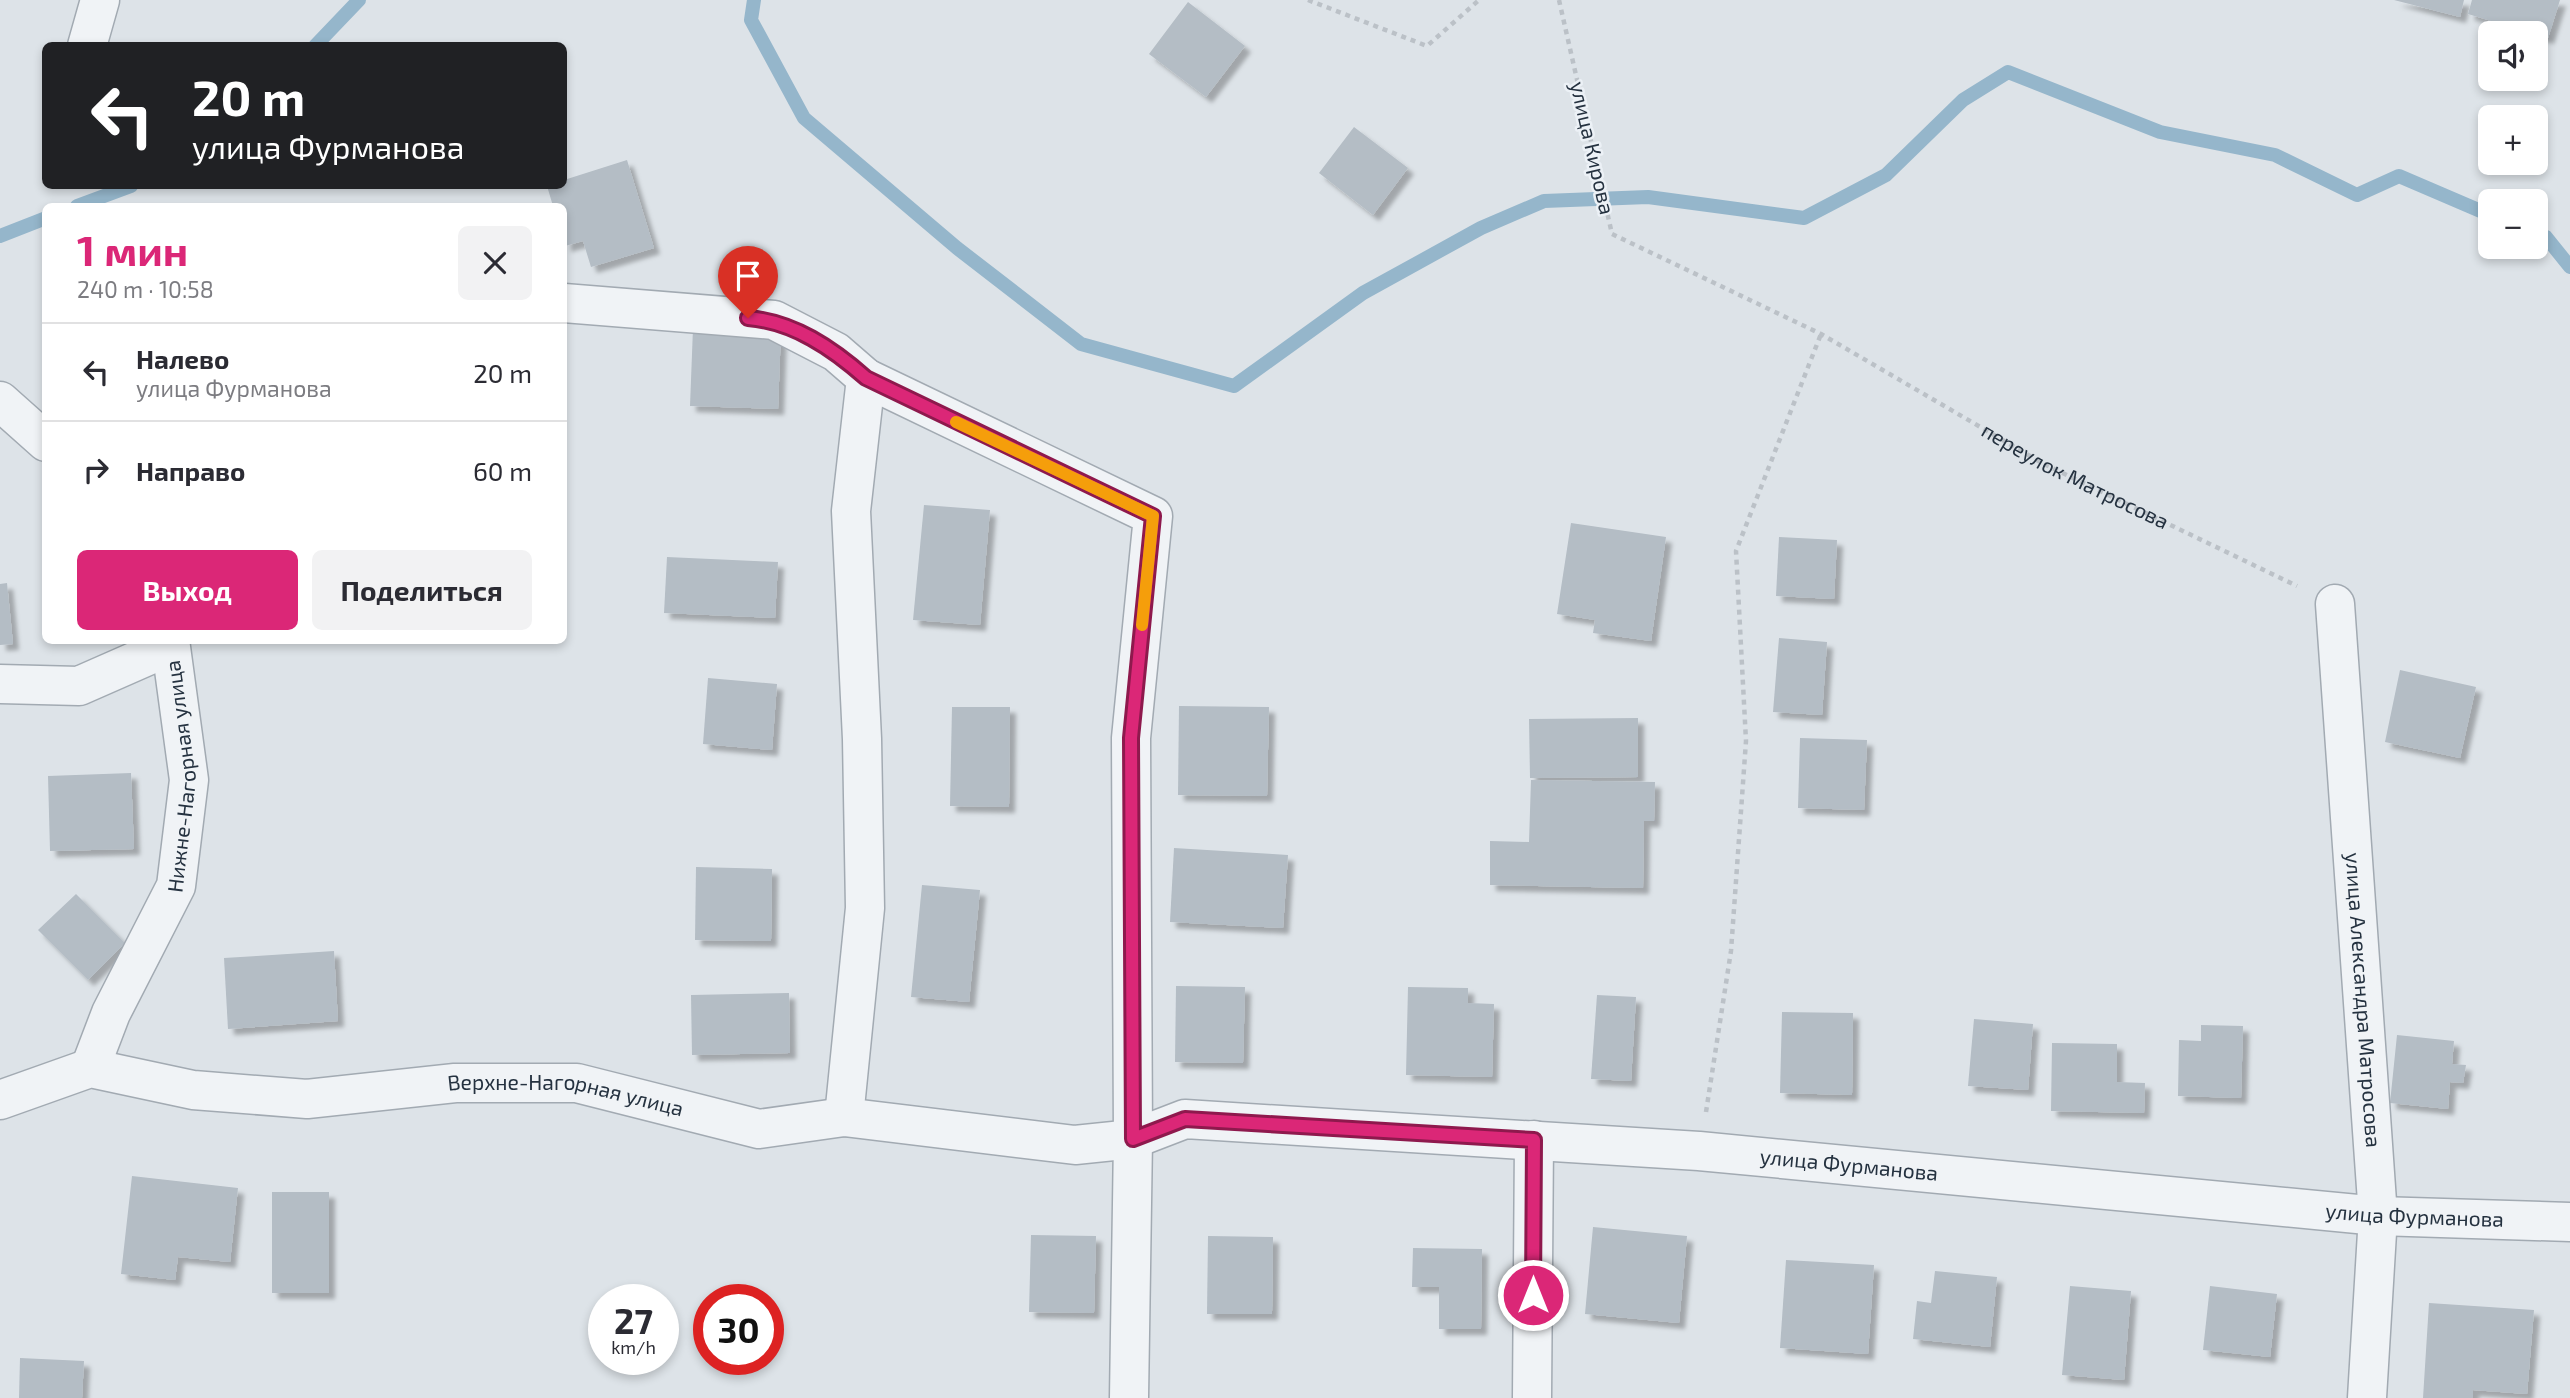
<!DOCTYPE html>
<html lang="ru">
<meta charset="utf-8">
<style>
:root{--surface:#fff;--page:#f2f2f3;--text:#2b2b33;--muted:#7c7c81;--line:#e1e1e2;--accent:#db2777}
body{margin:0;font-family:"Exo 2",sans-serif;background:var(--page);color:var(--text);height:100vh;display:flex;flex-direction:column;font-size:26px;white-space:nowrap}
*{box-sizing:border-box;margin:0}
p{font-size:23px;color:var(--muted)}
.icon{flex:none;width:38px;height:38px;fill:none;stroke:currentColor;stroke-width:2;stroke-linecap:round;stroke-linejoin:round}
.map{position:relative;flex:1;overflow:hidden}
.panel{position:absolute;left:42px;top:203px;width:525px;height:441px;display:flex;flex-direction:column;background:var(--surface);border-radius:10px;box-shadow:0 4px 10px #0003}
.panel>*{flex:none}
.hud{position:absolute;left:42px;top:42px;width:525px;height:147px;border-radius:10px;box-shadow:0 4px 10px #0003;background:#202124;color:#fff;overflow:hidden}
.buttons{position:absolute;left:2478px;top:21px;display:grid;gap:14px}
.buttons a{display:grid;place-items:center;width:70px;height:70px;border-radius:10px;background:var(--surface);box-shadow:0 4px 10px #0003;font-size:35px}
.speed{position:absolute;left:588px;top:1284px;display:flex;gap:14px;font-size:35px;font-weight:700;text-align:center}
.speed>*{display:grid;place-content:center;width:91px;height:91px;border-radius:50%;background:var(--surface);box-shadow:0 4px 10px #0003;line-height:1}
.speed small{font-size:18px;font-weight:400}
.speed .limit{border:10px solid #d22;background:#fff;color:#111}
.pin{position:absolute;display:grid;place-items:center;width:60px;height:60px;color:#fff;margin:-72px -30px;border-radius:50% 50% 50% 0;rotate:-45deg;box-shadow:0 0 7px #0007}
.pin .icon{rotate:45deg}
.me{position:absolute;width:77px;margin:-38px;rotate:0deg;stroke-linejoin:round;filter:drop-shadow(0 0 5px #0008)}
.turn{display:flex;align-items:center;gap:24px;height:147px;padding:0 35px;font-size:32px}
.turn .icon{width:91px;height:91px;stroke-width:2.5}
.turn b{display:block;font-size:49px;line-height:60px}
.round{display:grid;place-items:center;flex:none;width:74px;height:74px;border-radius:10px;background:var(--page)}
.headline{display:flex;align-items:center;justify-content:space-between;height:119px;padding:0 35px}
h1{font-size:42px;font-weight:700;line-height:52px;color:var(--accent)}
.action{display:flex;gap:14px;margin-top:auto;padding:14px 35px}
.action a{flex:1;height:80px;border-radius:10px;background:var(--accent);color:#fff;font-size:28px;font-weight:700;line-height:80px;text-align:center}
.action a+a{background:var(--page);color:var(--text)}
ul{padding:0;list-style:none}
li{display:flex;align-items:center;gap:21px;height:98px;padding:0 35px;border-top:2px solid var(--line)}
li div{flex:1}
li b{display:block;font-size:26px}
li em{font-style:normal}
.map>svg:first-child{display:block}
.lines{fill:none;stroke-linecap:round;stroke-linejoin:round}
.stream{stroke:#95b6cb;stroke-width:14}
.building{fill:#b4bdc5;filter:url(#shadow)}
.minor-casing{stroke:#a2aab2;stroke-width:41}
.path{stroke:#bbc1c7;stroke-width:4.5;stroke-dasharray:5 5;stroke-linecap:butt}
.minor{stroke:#f0f3f6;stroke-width:38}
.route-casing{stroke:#8e194d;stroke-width:18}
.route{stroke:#db2777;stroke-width:12}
.slow{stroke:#f59e0b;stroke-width:12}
.labels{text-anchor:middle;stroke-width:5;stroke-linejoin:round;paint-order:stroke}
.street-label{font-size:21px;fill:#253240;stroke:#ecf1f6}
</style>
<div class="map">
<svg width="2570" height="1398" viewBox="0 0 2570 1398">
<defs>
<filter id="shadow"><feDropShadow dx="6" dy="6" stdDeviation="2" flood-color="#0004"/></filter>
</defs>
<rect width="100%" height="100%" fill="#dde3e8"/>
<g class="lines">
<!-- stream -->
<g class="stream">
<polyline points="754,0 751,20 804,118 957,248 1081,344 1234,386 1363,293 1481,228 1544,201 1648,197 1804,218 1886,175 1963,100 2008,72 2160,132 2275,155 2357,195 2399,176 2490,215"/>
<polyline points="315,46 359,0"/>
<polyline points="77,206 131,186"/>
<polyline points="2536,233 2546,237 2570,267"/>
<polyline points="0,236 46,218"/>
</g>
</g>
<!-- building -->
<g class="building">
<polygon points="2394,0 2464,0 2460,17"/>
<polygon points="2472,0 2560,0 2548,38 2468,14"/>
<polygon points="1188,2 1245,46 1206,97 1149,54"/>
<polygon points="1354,127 1408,168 1373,215 1319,173"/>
<polygon points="627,160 654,248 591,267 583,241 565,246 564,206 553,206 547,186 564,186 564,180"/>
<polygon points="693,328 781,330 778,409 690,406"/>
<polygon points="924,505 990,510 980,625 913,620"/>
<polygon points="1571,523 1666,537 1651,641 1593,633 1595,620 1557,614"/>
<polygon points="1779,537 1837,540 1834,599 1776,596"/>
<polygon points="667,557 778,562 775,618 664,613"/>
<polygon points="7,583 13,644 0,645 0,584"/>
<polygon points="1779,638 1827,642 1822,715 1773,712"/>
<polygon points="2400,670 2476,687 2460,758 2385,742"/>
<polygon points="708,678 777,684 772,750 703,744"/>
<polygon points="1179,706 1269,707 1267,796 1178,795"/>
<polygon points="952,707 1010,707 1009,807 950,806"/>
<polygon points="1638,718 1638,777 1530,778 1529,719"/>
<polygon points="1800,738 1867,740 1864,810 1798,808"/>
<polygon points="131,773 134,849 50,851 48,776"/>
<polygon points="1531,780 1655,782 1654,821 1644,821 1643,888 1490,885 1490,841 1529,842"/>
<polygon points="1174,848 1288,855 1283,928 1170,922"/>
<polygon points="696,867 772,869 771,941 695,940"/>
<polygon points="922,885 980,890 969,1002 911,997"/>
<polygon points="76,894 125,943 88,980 38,930"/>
<polygon points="334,951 338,1021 228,1029 224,958"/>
<polygon points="1176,986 1245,987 1243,1063 1175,1062"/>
<polygon points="1408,987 1468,988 1468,1003 1494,1004 1492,1077 1406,1075"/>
<polygon points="789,993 790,1053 692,1055 691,995"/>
<polygon points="1597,995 1636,997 1631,1081 1591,1079"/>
<polygon points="1782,1012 1853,1013 1852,1095 1780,1093"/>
<polygon points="1974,1019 2033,1024 2028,1090 1968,1086"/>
<polygon points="2201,1025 2243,1026 2241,1098 2178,1096 2179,1040 2201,1041"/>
<polygon points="2397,1035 2454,1041 2452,1064 2466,1065 2463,1083 2450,1082 2448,1109 2390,1103"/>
<polygon points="2052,1043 2117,1044 2117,1082 2145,1083 2144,1113 2051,1111"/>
<polygon points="132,1176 238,1188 230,1262 178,1257 175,1280 121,1274"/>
<rect x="272" y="1192" width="57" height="101"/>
<polygon points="1593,1227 1687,1236 1679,1323 1585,1314"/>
<polygon points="1031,1235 1096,1236 1094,1313 1029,1312"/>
<polygon points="1208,1236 1273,1237 1272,1314 1207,1314"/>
<polygon points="1413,1248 1482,1249 1481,1329 1439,1329 1439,1287 1412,1287"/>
<polygon points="1786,1260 1874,1265 1868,1354 1780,1348"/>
<polygon points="1935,1271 1997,1277 1990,1347 1913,1339 1917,1301 1931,1303"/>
<polygon points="2070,1286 2131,1291 2124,1380 2062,1375"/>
<polygon points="2210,1286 2277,1294 2270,1357 2203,1350"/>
<polygon points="2429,1303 2534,1310 2527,1394 2473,1390 2473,1398 2423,1398"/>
<polygon points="20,1358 84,1361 82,1398 19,1398"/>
</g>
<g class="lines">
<defs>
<g id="minor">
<polyline points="87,46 100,0"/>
<polyline points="564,303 774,320 836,352 866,378 1153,516 1131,738 1133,1139 1129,1398"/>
<polyline points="0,401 46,442"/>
<path id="s2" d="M2335 604 2378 1216 2367 1398"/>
<polyline points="0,684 79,686 170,646"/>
<path id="s3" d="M90 1068 111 1013 176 886 189 780 170 640"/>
<path id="s4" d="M0 1100 90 1068 193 1090 307 1099 455 1083H577L759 1129 844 1117 1075 1145 1133 1139 1185 1119 1699 1151 2378 1216 2570 1222"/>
<polyline points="844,1117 865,908 862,739 851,511 866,378"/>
<polyline points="1532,1398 1534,1140"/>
</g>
</defs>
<!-- minor casing -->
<use href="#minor" class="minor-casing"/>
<!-- path -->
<g class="path">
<polyline points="1308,0 1427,46 1479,0"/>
<path id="s1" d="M1559 0 1612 234 1821 334 2042 463 2297 586"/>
<polyline points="1706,1112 1731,951 1746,741 1736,551 1821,334"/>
</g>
<!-- minor -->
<use href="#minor" class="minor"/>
</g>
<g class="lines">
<defs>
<path id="route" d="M748 318C794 322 832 348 866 378L1153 516 1131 738 1133 1139 1185 1119 1534 1140 1533 1295"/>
</defs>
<!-- route casing -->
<use href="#route" class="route-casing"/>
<!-- route -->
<use href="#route" class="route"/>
<!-- slow -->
<polyline class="slow" points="956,422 1153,516 1142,625"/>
</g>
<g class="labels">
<!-- street labels -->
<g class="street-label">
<text transform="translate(1592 148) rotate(77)" y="7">улица Кирова</text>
<text dy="7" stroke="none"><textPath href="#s1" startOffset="763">переулок Матросова</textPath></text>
<text dy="7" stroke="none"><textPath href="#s3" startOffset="312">Нижне-Нагорная улица</textPath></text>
<text dy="7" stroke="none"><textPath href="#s2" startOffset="397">улица Александра Матросова</textPath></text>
<text dy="7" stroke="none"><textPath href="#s4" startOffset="576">Верхне-Нагорная улица</textPath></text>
<text dy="7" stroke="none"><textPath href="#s4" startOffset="1872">улица Фурманова</textPath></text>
<text dy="7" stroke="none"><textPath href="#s4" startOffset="2440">улица Фурманова</textPath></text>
</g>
</g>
</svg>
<div class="buttons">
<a><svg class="icon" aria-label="sound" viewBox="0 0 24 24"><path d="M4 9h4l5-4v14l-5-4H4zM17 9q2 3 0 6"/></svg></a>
<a>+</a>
<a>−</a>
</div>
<div class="speed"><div>27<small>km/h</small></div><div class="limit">30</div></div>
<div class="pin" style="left:748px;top:318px;background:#d93025"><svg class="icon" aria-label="arrive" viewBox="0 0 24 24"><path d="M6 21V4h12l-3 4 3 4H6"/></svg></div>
<svg class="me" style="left:1533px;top:1295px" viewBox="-20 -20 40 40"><circle r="17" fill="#db2777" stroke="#fff" stroke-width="3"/><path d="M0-11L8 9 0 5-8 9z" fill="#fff"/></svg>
<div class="hud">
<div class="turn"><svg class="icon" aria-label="left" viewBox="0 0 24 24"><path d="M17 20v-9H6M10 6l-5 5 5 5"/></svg><div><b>20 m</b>улица Фурманова</div></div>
</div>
<section class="panel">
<div class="headline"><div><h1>1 мин</h1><p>240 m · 10:58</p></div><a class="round"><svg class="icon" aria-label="close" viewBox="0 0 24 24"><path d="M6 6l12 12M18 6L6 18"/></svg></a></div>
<ul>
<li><svg class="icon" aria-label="left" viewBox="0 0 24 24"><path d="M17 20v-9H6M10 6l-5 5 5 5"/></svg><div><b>Налево</b><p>улица Фурманова</p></div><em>20 m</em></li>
<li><svg class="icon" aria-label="right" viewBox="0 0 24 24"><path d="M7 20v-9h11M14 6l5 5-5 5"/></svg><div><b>Направо</b></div><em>60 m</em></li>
</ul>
<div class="action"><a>Выход</a><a>Поделиться</a></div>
</section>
</div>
